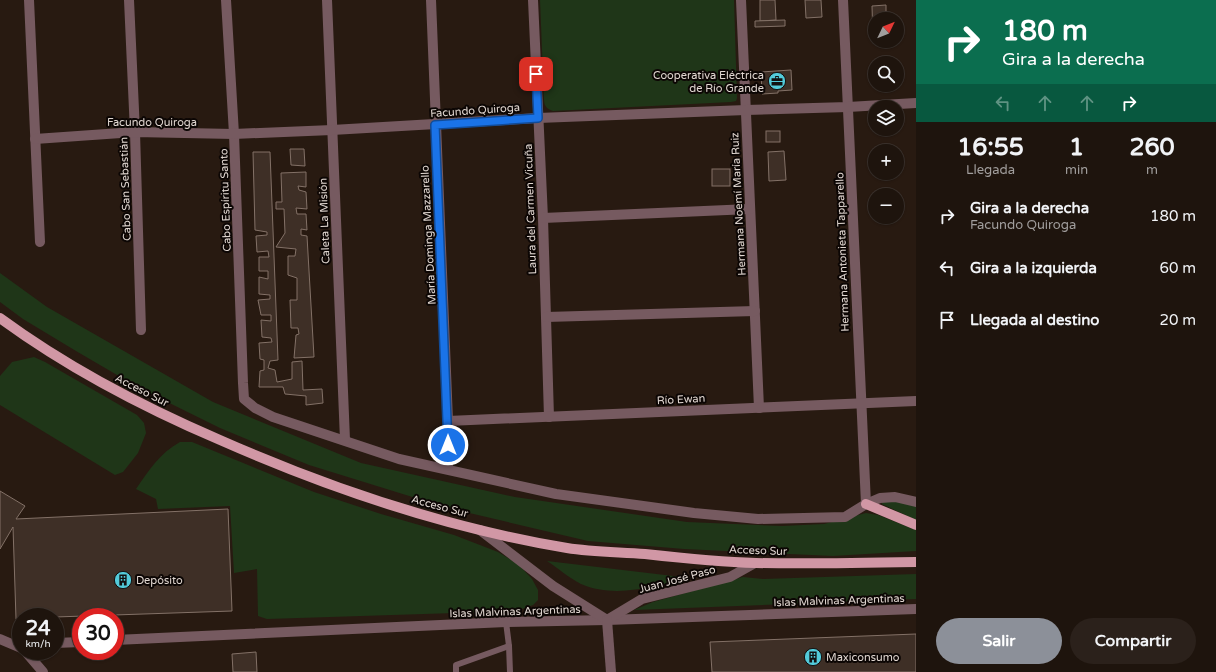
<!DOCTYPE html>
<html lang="es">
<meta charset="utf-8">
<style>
:root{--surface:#1e140d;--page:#2b211b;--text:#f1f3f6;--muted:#a19e9d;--line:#3c332e;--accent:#8c9099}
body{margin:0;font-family:"Varela Round",sans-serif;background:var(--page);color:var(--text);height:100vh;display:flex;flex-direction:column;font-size:15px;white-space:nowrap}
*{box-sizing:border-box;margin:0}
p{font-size:13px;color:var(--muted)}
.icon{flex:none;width:22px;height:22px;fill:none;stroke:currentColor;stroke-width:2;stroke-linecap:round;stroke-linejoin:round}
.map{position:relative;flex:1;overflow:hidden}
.side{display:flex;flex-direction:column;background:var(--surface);width:300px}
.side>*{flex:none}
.hud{background:#0b6e4f;color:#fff;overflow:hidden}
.needle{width:26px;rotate:47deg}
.buttons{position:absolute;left:868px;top:12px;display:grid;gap:8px}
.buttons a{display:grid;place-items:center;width:36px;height:36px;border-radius:50%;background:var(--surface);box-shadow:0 1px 3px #0004,0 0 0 1px var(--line);font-size:20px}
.speed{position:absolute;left:12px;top:608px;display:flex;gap:8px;font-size:20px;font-weight:700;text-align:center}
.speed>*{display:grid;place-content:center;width:52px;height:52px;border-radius:50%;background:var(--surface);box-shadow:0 1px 3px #0004,0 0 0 1px var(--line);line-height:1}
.speed small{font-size:10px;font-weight:400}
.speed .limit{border:6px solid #d22;background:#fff;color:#111}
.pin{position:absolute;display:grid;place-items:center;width:34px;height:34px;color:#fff;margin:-17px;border-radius:8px;box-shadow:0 2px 6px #0006}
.me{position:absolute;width:44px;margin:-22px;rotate:0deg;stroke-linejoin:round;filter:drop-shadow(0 0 3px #0008)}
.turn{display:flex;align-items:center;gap:14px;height:84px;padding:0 20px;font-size:18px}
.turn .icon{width:52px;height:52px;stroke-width:2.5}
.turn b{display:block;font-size:28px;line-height:34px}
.lanes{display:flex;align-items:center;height:38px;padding:0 20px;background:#0003;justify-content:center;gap:20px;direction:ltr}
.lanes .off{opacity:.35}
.eta{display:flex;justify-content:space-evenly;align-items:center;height:68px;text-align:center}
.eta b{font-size:24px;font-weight:700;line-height:28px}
.button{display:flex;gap:8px;margin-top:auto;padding:8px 20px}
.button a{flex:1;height:46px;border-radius:24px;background:var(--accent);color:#fff;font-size:16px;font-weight:700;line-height:46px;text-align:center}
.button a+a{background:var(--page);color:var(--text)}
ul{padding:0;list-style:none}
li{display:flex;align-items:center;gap:12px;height:52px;padding:0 20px}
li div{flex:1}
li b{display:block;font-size:15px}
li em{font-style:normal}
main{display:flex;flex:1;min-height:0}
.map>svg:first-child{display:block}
.green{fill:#1f3618}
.building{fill:#3e2f26;stroke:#837167}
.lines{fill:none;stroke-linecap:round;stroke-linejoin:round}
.service{stroke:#765a60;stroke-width:6}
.minor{stroke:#765a60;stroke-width:10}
.tertiary{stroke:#765a60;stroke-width:10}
.primary{stroke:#d197a5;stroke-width:10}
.route-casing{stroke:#114b97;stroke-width:10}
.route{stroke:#1a73e8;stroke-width:7}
.labels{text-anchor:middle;stroke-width:4;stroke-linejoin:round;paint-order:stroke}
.poi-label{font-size:11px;fill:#e1d7d1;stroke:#0c0604;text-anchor:start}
.street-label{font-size:11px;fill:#e1d7d1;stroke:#0c0604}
</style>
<main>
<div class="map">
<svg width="916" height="672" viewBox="0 0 916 672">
<rect width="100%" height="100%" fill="#281a11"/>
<!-- green -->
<g class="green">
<path d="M540 0H734L737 98 736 101 731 102 553 111C547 109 544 106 544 100Z"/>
<polygon points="0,273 47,307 213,402 361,463 515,497 687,522 782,526 824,524 866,513 878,515 916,530 916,551 833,556 684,549 588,541 448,508 309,465 220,428 141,389 76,351 23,319 0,302"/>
<polygon points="34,357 45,362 137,415 144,423 146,433 138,453 123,472 115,475 0,405 0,376 12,362"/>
<path d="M180 442H192L314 492 381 514 454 535 498 552 518 564 532 579 538 590V600L533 605 517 611 267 619 258 616 257 569 234 573 230 506 158 509 156 499 136 489C149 470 160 453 180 442Z"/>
<polygon points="892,500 916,505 916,520 882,504 882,501"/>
<path d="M547 561 690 578C655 586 616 599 581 584 569 578 558 568 547 561Z"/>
<polygon points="916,574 916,599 634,610 653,602 743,577 763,579"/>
</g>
<!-- building -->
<g class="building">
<polygon points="760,0 775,0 776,20 760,21"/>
<polygon points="805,0 821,0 822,17 806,18"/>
<polygon points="886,5 886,19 875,19 875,39 873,39 872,6"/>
<polygon points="785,20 785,26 755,27 755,21"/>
<polygon points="791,70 792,90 778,91 778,93 762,94 761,72"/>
<rect x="766" y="131" width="14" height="11"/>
<polygon points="290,149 304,149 305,166 291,165"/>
<polygon points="784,151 786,180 769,181 768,152"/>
<polygon points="253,152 270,152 278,360 270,361 268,368 275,370 277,382 292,379 292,362 302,361 303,390 322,389 323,403 306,405 306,396 285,394 283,387 259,387 260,371 264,370 264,360 260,359 259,343 272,342 271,338 262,337 261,320 271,321 271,315 261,315 258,300 270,299 270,295 259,294 259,277 268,279 268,271 259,271 259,257 269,257 268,251 257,252 256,236 267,235 267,232 255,230"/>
<rect x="712" y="169" width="18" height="17"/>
<polygon points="306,172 306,187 298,186 299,190 306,192 307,209 296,208 297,214 306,214 307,230 301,229 301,235 307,236 314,357 294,358 296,335 299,334 298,328 291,328 290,300 297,300 297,278 288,275 288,256 295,256 296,249 276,247 285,233 284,209 276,209 276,202 282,202 281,173"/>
<polygon points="0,491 25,506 16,519 228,509 232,611 55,617 21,617 21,618 16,619 13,527 0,549"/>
<polygon points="916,634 916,672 712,672 710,642"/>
<polygon points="256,652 257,672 233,672 232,654"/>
</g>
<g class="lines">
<!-- service -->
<g class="service">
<polyline points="506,622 509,646 510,672"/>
<polyline points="456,672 456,665 509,646"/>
</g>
<!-- minor -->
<g class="minor">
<polyline points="29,0 40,242"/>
<polyline points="129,0 135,132 141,330"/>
<polyline points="226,0 234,134 243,383 244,399 255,408 273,417 399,459 556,494 694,513 758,519 845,517 866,504 880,498 895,497 916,502"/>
<polyline points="327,0 345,440"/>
<polyline points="431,0 448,421 448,469"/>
<polyline points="533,0 543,218 549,417"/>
<polyline points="741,0 759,408"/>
<polyline points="843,0 866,504"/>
<polyline points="35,139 135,132 234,134 332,130 538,118 746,110 848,107 916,103"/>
<polyline points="543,218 750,209"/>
<polyline points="546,317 755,311"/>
<polyline points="448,421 916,401"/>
<polyline points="0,639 21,648"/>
<polyline points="115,640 506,622 607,620 916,609"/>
<polyline points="55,643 81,642"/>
<polyline points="25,651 43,672"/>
</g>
<!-- tertiary -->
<g class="tertiary">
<polyline points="480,530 553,586 607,620"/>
<polyline points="607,620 642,599 730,577 755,563"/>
<polyline points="607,620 611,672"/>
</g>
<!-- primary -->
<g class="primary">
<path d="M0 318C68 368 143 407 220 440 331 489 447 528 567 548 592 552 619 552 645 554 681 558 719 562 756 563 809 564 863 563 916 562"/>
<polyline points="866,504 916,525"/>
</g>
</g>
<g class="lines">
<defs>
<polyline id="route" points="448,445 435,125 538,118 536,74"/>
</defs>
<!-- route casing -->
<use href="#route" class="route-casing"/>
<!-- route -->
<use href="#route" class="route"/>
</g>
<!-- icons -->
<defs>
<symbol id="office-disc" viewBox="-11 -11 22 22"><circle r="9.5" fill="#53cbda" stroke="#0c0604"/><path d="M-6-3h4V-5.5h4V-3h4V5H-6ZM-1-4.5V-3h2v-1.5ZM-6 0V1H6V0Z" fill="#111"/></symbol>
<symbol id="building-disc" viewBox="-11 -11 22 22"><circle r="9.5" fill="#53cbda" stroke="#0c0604"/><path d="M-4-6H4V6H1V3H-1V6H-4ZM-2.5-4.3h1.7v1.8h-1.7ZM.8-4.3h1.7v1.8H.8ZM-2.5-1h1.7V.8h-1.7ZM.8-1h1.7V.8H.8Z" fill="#111"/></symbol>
</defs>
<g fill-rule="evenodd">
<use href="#office-disc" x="767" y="71" width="20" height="20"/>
<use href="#building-disc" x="113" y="570" width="20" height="20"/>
<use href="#building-disc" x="803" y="647" width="20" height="20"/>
</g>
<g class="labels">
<!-- poi labels -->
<g class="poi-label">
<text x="764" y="79" text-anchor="end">Cooperativa Eléctrica<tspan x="764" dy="13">de Río Grande</tspan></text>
<text x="136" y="584">Depósito</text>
<text x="826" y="661">Maxiconsumo</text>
</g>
<!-- street labels -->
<g class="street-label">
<text transform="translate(475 110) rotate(-4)" y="4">Facundo Quiroga</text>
<text x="152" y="126">Facundo Quiroga</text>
<text transform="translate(125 189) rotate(-92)" y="4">Cabo San Sebastián</text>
<text transform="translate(225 200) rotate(-92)" y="4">Cabo Espíritu Santo</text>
<text transform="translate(738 204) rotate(-93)" y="4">Hermana Noemí María Ruiz</text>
<text transform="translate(530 209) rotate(-92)" y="4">Laura del Carmen Vicuña</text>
<text transform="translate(324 221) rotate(-92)" y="4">Caleta La Misión</text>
<text transform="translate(428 235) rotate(-93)" y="4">María Dominga Mazzarello</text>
<text transform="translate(842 252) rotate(-92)" y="4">Hermana Antonieta Tapparello</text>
<text transform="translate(142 390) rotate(27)" y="4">Acceso Sur</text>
<text transform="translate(681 399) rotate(-3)" y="4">Río Ewan</text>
<text transform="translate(440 506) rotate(15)" y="4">Acceso Sur</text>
<text transform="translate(758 550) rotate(2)" y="4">Acceso Sur</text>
<text transform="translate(677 579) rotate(-15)" y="4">Juan José Paso</text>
<text transform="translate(839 600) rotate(-2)" y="4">Islas Malvinas Argentinas</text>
<text transform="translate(515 611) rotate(-2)" y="4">Islas Malvinas Argentinas</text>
</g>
</g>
</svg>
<div class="buttons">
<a><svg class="needle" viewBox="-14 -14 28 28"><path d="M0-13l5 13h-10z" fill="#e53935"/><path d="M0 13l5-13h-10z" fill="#a19e9d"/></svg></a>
<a><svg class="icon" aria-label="search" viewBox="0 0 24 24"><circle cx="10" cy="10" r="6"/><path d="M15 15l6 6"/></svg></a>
<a><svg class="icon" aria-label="layers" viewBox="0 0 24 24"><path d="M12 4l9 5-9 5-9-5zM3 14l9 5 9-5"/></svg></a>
<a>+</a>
<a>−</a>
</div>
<div class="speed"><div>24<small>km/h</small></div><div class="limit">30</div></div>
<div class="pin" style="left:536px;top:74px;background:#d93025"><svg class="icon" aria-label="arrive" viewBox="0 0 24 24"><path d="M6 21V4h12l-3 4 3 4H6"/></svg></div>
<svg class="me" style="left:448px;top:445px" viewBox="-20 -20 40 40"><circle r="17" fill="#1a73e8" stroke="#fff" stroke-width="3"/><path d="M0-11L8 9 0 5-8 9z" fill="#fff"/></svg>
</div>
<section class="side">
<div class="hud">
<div class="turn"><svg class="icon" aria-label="right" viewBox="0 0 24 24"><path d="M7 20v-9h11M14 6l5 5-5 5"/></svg><div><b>180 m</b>Gira a la derecha</div></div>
<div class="lanes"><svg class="icon off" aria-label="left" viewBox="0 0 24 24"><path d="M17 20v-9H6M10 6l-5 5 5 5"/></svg><svg class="icon off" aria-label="ahead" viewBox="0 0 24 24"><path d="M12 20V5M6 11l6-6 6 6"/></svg><svg class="icon off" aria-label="ahead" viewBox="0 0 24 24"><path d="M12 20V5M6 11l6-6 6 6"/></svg><svg class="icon" aria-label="right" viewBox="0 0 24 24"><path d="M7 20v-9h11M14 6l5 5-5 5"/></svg></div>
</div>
<div class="eta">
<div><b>16:55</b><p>Llegada</p></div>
<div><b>1</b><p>min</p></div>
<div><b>260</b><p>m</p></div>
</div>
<ul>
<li><svg class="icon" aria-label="right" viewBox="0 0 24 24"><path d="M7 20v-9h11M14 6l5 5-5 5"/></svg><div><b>Gira a la derecha</b><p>Facundo Quiroga</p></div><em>180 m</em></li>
<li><svg class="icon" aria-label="left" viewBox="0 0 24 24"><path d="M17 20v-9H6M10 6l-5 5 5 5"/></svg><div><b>Gira a la izquierda</b></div><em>60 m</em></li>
<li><svg class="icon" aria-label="arrive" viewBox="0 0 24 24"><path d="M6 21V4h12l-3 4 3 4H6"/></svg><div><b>Llegada al destino</b></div><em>20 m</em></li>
</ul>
<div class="button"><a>Salir</a><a>Compartir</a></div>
</section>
</main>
